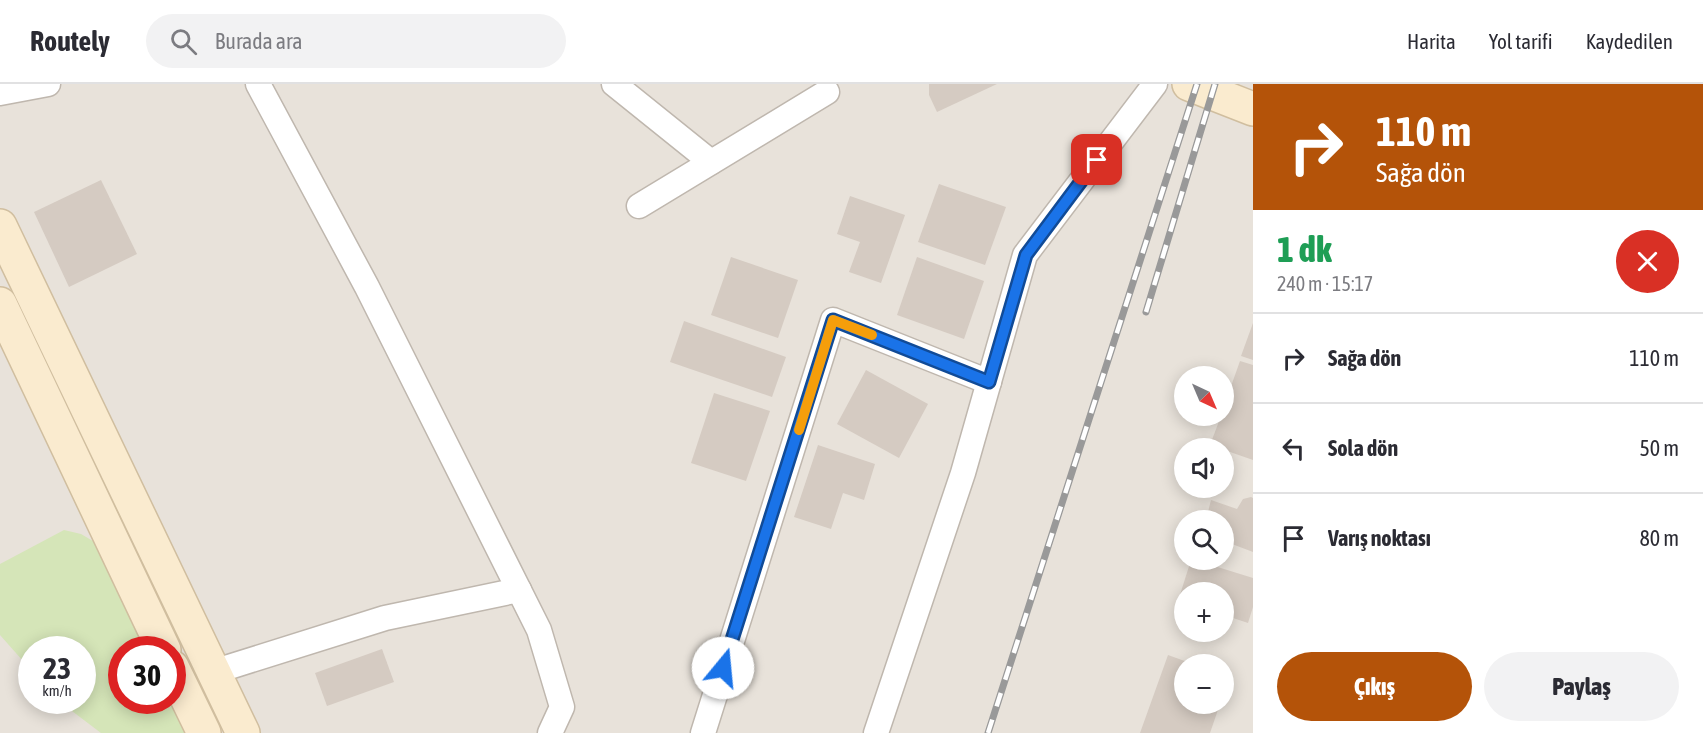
<!DOCTYPE html>
<html lang="tr">
<meta charset="utf-8">
<style>
:root{--surface:#fff;--page:#f2f2f3;--text:#2b2b33;--muted:#7c7c81;--line:#e1e1e2;--accent:#b45309}
body{margin:0;font-family:"Asap Condensed",sans-serif;background:var(--page);color:var(--text);height:100vh;display:flex;flex-direction:column;font-size:22px;white-space:nowrap}
*{box-sizing:border-box;margin:0}
p{font-size:20px;color:var(--muted)}
.icon{flex:none;width:33px;height:33px;fill:none;stroke:currentColor;stroke-width:2;stroke-linecap:round;stroke-linejoin:round}
.map{position:relative;flex:1;overflow:hidden}
.details{display:flex;flex-direction:column;background:var(--surface);width:450px}
.details>*{flex:none}
.hud{background:#b45309;color:#fff;overflow:hidden}
.needle{width:39px;rotate:136deg}
.fabs{position:absolute;left:1174px;top:282px;display:grid;gap:12px}
.fabs a{display:grid;place-items:center;width:60px;height:60px;border-radius:50%;background:var(--surface);box-shadow:0 3px 15px #0003;font-size:30px}
.speed{position:absolute;left:18px;top:552px;display:flex;gap:12px;font-size:30px;font-weight:700;text-align:center}
.speed>*{display:grid;place-content:center;width:78px;height:78px;border-radius:50%;background:var(--surface);box-shadow:0 3px 15px #0003;line-height:1}
.speed small{font-size:15px;font-weight:400}
.speed .limit{border:9px solid #d22;background:#fff;color:#111}
.pin{position:absolute;display:grid;place-items:center;width:51px;height:51px;color:#fff;margin:-26px;border-radius:12px;box-shadow:0 3px 9px #0006}
.me{position:absolute;width:66px;margin:-33px;rotate:17deg;stroke-linejoin:round;filter:drop-shadow(0 0 4px #0008)}
.turn{display:flex;align-items:center;gap:21px;height:126px;padding:0 24px;font-size:27px}
.turn .icon{width:78px;height:78px;stroke-width:2.5}
.turn b{display:block;font-size:42px;line-height:51px}
.round{display:grid;place-items:center;flex:none;width:63px;height:63px;border-radius:32px;background:var(--page)}
.overview{display:flex;align-items:center;justify-content:space-between;height:102px;padding:0 24px}
h1{font-size:36px;font-weight:800;line-height:45px;color:#1e9e55}
.cta{display:flex;gap:12px;margin-top:auto;padding:12px 24px}
.cta a{flex:1;height:69px;border-radius:36px;background:var(--accent);color:#fff;font-size:24px;font-weight:800;line-height:69px;text-align:center}
.cta a+a{background:var(--page);color:var(--text)}
ul{padding:0;list-style:none}
li{display:flex;align-items:center;gap:18px;height:90px;padding:0 24px;border-top:2px solid var(--line)}
li div{flex:1}
li b{display:block;font-size:22px}
li em{font-style:normal}
header{display:flex;align-items:center;gap:36px;box-sizing:border-box;height:84px;padding:0 30px;background:var(--surface);border-bottom:2px solid var(--line)}
header strong{font-size:28px}
nav{display:flex;gap:33px;margin-inline-start:auto;font-size:21px}
.search{width:420px;height:54px;background:var(--page);display:flex;align-items:center;gap:15px;box-sizing:border-box;padding:0 21px;border-radius:33px;color:var(--muted);font-size:22px}
main{display:flex;flex:1;min-height:0}
.map>svg:first-child{display:block}
.residential{fill:#e8e2da;fill-rule:evenodd}
.green{fill:#d5e5b8}
.building{fill:#d5cbc2}
.lines{fill:none;stroke-linecap:round;stroke-linejoin:round}
.street-casing{stroke:#bfb7ae;stroke-width:27}
.secondary-casing{stroke:#d0be9f;stroke-width:36}
.street{stroke:#fff;stroke-width:24}
.secondary{stroke:#faebcf;stroke-width:33}
.rail-casing{stroke:#999;stroke-width:7}
.rail{stroke:#fff;stroke-width:4.5;stroke-dasharray:14;stroke-linecap:butt}
.route-casing{stroke:#114b97;stroke-width:15}
.route{stroke:#1a73e8;stroke-width:10}
.slow{stroke:#f59e0b;stroke-width:10}
</style>
<header>
<strong>Routely</strong>
<div class="search"><svg class="icon" aria-label="search" viewBox="0 0 24 24"><circle cx="10" cy="10" r="6"/><path d="M15 15l6 6"/></svg>Burada ara</div>
<nav><a>Harita</a><a>Yol tarifi</a><a>Kaydedilen</a></nav>
</header>
<main>
<div class="map">
<svg width="1253" height="649" viewBox="0 0 1253 649">
<rect width="100%" height="100%" fill="#f4f1eb"/>
<!-- residential -->
<path class="residential" d="M0 0H1253V649H0ZM1185 292H1224V332H1185ZM1185 364H1224V404H1185ZM1185 436H1224V476H1185ZM1185 508H1224V548H1185ZM32 566H82V616H32ZM122 566H172V616H122ZM1185 580H1224V620H1185Z"/>
<!-- green -->
<polygon class="green" points="64,446 81,450 98,460 149,565 122,566 122,616 172,616 189,649 101,649 68,624 61,617 82,616 82,566 32,566 31,586 0,551 0,480"/>
<!-- building -->
<g class="building">
<polygon points="929,0 997,0 937,28 929,11"/>
<polygon points="101,96 137,170 69,203 34,128"/>
<polygon points="939,100 1006,123 985,181 918,158"/>
<polygon points="850,112 905,131 881,199 849,188 860,158 837,150"/>
<polygon points="731,173 798,196 778,254 711,231"/>
<polygon points="917,173 984,197 964,255 897,231"/>
<polygon points="684,237 786,273 772,313 670,278"/>
<polygon points="1253,239 1253,276 1241,272"/>
<polygon points="1240,277 1253,281 1253,376 1210,361 1221,332 1224,332 1224,322"/>
<polygon points="866,286 928,320 899,374 837,340"/>
<polygon points="714,309 770,327 746,397 691,379"/>
<polygon points="818,361 875,380 864,416 843,409 831,445 794,433"/>
<polygon points="1251,413 1253,414 1253,468 1224,457 1224,436 1206,436 1211,416 1237,425 1243,415"/>
<polygon points="1191,476 1195,476 1253,494 1253,523 1248,539 1224,531 1224,508 1185,508 1185,519 1178,517"/>
<polygon points="382,565 394,598 327,622 315,589"/>
<polygon points="1168,571 1193,580 1185,580 1185,620 1220,620 1210,649 1140,649"/>
<polygon points="1224,591 1230,593 1224,608"/>
</g>
<g class="lines">
<defs>
<g id="street">
<polyline points="258,0 367,203 539,546 562,623 550,649"/>
<polyline points="614,0 711,78"/>
<polyline points="0,9 48,0"/>
<polyline points="639,122 827,8"/>
<polyline points="213,588 385,534 519,506"/>
<polyline points="703,649 833,236 989,298"/>
<polyline points="876,649 963,389 1025,171 1155,0"/>
</g>
<g id="secondary">
<polyline points="1189,0 1253,25"/>
<polyline points="0,142 243,649"/>
<polyline points="0,220 164,566"/>
<polyline points="172,583 204,649"/>
</g>
</defs>
<!-- street casing -->
<use href="#street" class="street-casing"/>
<!-- secondary casing -->
<use href="#secondary" class="secondary-casing"/>
<!-- street -->
<use href="#street" class="street"/>
<!-- secondary -->
<use href="#secondary" class="secondary"/>
<defs>
<g id="rail">
<polyline points="1146,228 1215,0"/>
<polyline points="988,649 1197,0"/>
</g>
</defs>
<!-- rail casing -->
<use href="#rail" class="rail-casing"/>
<!-- rail -->
<use href="#rail" class="rail"/>
</g>
<g class="lines">
<defs>
<polyline id="route" points="723,584 833,236 989,298 1026,171 1097,76"/>
</defs>
<!-- route casing -->
<use href="#route" class="route-casing"/>
<!-- route -->
<use href="#route" class="route"/>
<!-- slow -->
<polyline class="slow" points="799,346 833,236 872,251"/>
</g>
</svg>
<div class="fabs">
<a><svg class="needle" viewBox="-14 -14 28 28"><path d="M0-13l5 13h-10z" fill="#e53935"/><path d="M0 13l5-13h-10z" fill="#7c7c81"/></svg></a>
<a><svg class="icon" aria-label="sound" viewBox="0 0 24 24"><path d="M4 9h4l5-4v14l-5-4H4zM17 9q2 3 0 6"/></svg></a>
<a><svg class="icon" aria-label="search" viewBox="0 0 24 24"><circle cx="10" cy="10" r="6"/><path d="M15 15l6 6"/></svg></a>
<a>+</a>
<a>−</a>
</div>
<div class="speed"><div>23<small>km/h</small></div><div class="limit">30</div></div>
<div class="pin" style="left:1097px;top:76px;background:#d93025"><svg class="icon" aria-label="arrive" viewBox="0 0 24 24"><path d="M6 21V4h12l-3 4 3 4H6"/></svg></div>
<svg class="me" style="left:723px;top:584px" viewBox="-20 -20 40 40"><circle r="19" fill="#fff"/><path d="M0-13L10 11 0 6-10 11z" fill="#1a73e8"/></svg>
</div>
<section class="details">
<div class="hud">
<div class="turn"><svg class="icon" aria-label="right" viewBox="0 0 24 24"><path d="M7 20v-9h11M14 6l5 5-5 5"/></svg><div><b>110 m</b>Sağa dön</div></div>
</div>
<div class="overview"><div><h1>1 dk</h1><p>240 m · 15:17</p></div><a class="round" style="background:#d93025;color:#fff"><svg class="icon" aria-label="close" viewBox="0 0 24 24"><path d="M6 6l12 12M18 6L6 18"/></svg></a></div>
<ul>
<li><svg class="icon" aria-label="right" viewBox="0 0 24 24"><path d="M7 20v-9h11M14 6l5 5-5 5"/></svg><div><b>Sağa dön</b></div><em>110 m</em></li>
<li><svg class="icon" aria-label="left" viewBox="0 0 24 24"><path d="M17 20v-9H6M10 6l-5 5 5 5"/></svg><div><b>Sola dön</b></div><em>50 m</em></li>
<li><svg class="icon" aria-label="arrive" viewBox="0 0 24 24"><path d="M6 21V4h12l-3 4 3 4H6"/></svg><div><b>Varış noktası</b></div><em>80 m</em></li>
</ul>
<div class="cta"><a>Çıkış</a><a>Paylaş</a></div>
</section>
</main>
